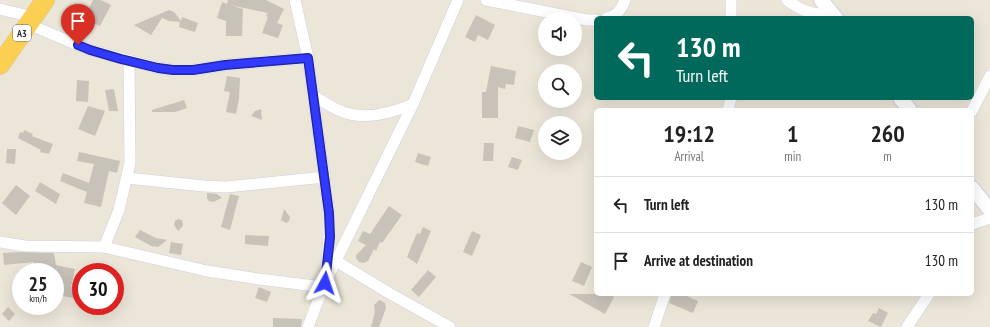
<!DOCTYPE html>
<style>
:root{--surface:#fff;--page:#f2f2f2;--text:#222;--muted:#767676;--line:#e0e0e0}
body{margin:0;font-family:"PT Sans Narrow",sans-serif;background:var(--page);color:var(--text);height:100vh;display:flex;flex-direction:column;font-size:15px;white-space:nowrap}
*{box-sizing:border-box;margin:0}
p{font-size:13px;color:var(--muted)}
.icon{flex:none;width:22px;height:22px;fill:none;stroke:currentColor;stroke-width:2;stroke-linecap:round;stroke-linejoin:round}
.map{position:relative;flex:1;overflow:hidden}
.side{position:absolute;left:594px;top:108px;width:380px;height:188px;display:flex;flex-direction:column;background:var(--surface);border-radius:6px;box-shadow:0 4px 16px #0002}
.side>*{flex:none}
.top-card{position:absolute;left:594px;top:16px;width:380px;height:84px;border-radius:6px;box-shadow:0 4px 16px #0002;background:#00695c;color:#fff;overflow:hidden}
.fabs{position:absolute;left:538px;top:12px;display:grid;gap:8px}
.fabs a{display:grid;place-items:center;width:44px;height:44px;border-radius:50%;background:var(--surface);box-shadow:0 4px 16px #0002;font-size:20px}
.speed{position:absolute;left:12px;top:263px;display:flex;gap:8px;font-size:20px;font-weight:700;text-align:center}
.speed>*{display:grid;place-content:center;width:52px;height:52px;border-radius:50%;background:var(--surface);box-shadow:0 4px 16px #0002;line-height:1}
.speed small{font-size:10px;font-weight:400}
.speed .limit{border:6px solid #d22;background:#fff;color:#111}
.pin{position:absolute;display:grid;place-items:center;width:34px;height:34px;color:#fff;margin:-41px -17px;border-radius:50% 50% 50% 0;rotate:-45deg;box-shadow:0 0 4px #0007}
.pin .icon{rotate:45deg}
.me{position:absolute;width:44px;margin:-22px;rotate:5deg;stroke-linejoin:round;filter:drop-shadow(0 0 3px #0008)}
.turn{display:flex;align-items:center;gap:14px;height:84px;padding:0 16px;font-size:18px}
.turn .icon{width:52px;height:52px;stroke-width:2.5}
.turn b{display:block;font-size:28px;line-height:34px}
.eta{display:flex;justify-content:space-evenly;align-items:center;height:68px;text-align:center}
.eta b{font-size:24px;font-weight:700;line-height:28px}
ul{padding:0;list-style:none}
li{display:flex;align-items:center;gap:12px;height:56px;padding:0 16px;border-top:1px solid var(--line)}
li div{flex:1}
li b{display:block;font-size:15px}
li em{font-style:normal}
.map>svg:first-child{display:block}
.building{fill:#c7c3b9}
.lines{fill:none;stroke-linecap:round;stroke-linejoin:round}
.minor-casing{stroke:#cecfe2;stroke-width:12}
.tertiary-casing{stroke:#cecfe2;stroke-width:16}
.trunk-casing{stroke:#cbcbcb;stroke-width:20}
.minor{stroke:#fff;stroke-width:11}
.tertiary{stroke:#fff;stroke-width:14}
.trunk{stroke:#facf52;stroke-width:19}
.route-casing{stroke:#2126a6;stroke-width:10}
.route{stroke:#333aff;stroke-width:7}
.labels{text-anchor:middle;stroke-width:3.5;stroke-linejoin:round;paint-order:stroke}
.shield{fill:#fff;stroke:#686868;stroke-width:1}
.shield-label{font-size:10px;font-weight:bold;fill:#282828}
</style>
<div class="map">
<svg width="990" height="327" viewBox="0 0 990 327">
<rect width="100%" height="100%" fill="#ece6d9"/>
<!-- building -->
<g class="building">
<polygon points="93,0 101,0 111,5 100,26 84,19"/>
<polygon points="228,0 266,0 284,9 277,23 283,25 278,38 262,33 268,17 266,16 268,13 230,5 243,9 242,36 226,36 226,21 217,18 222,2 227,4"/>
<polygon points="169,10 174,12 181,21 182,17 198,23 195,32 179,27 180,22 169,21 162,18 151,35 134,25"/>
<polygon points="476,15 495,25 488,40 478,35 475,42 465,37"/>
<polygon points="491,66 516,71 514,85 506,84 505,89 498,87 498,118 482,118 482,92 486,92"/>
<polygon points="227,76 240,78 239,99 236,114 226,112 230,92 224,91"/>
<polygon points="77,80 89,81 88,102 76,101"/>
<polygon points="114,89 118,111 109,111 105,90"/>
<polygon points="184,100 187,108 175,112 152,112 152,110"/>
<polygon points="88,106 105,111 95,136 78,129"/>
<polygon points="261,109 262,120 251,116 255,111"/>
<polygon points="518,126 534,130 530,142 515,138"/>
<polygon points="24,130 33,134 32,136 53,144 49,154 40,152 41,150 18,138 20,132 23,133"/>
<polygon points="484,143 494,143 493,161 483,161"/>
<polygon points="7,149 16,149 15,164 6,163"/>
<polygon points="79,152 120,161 117,173 109,171 101,207 84,203 87,192 60,181 63,173 89,183 94,164 77,161"/>
<polygon points="418,153 431,157 428,166 415,162"/>
<polygon points="512,157 522,160 518,170 508,167"/>
<polygon points="40,182 60,194 56,204 35,191"/>
<polygon points="16,185 30,196 16,215 2,203"/>
<polygon points="207,193 217,194 222,198 213,202 209,201 207,198"/>
<polygon points="230,194 239,196 230,230 221,227"/>
<polygon points="389,206 402,215 382,243 380,242 376,251 374,249 368,261 364,263 359,262 356,258 356,255 366,245 358,241 363,231 370,234"/>
<polygon points="284,209 290,217 289,221 286,223 281,220"/>
<polygon points="178,219 182,220 183,226 178,231 174,225 175,221"/>
<polygon points="423,227 431,231 417,264 407,257 417,233 420,234"/>
<polygon points="140,230 156,238 167,240 158,247 151,246 135,237"/>
<polygon points="472,231 481,235 472,256 463,252"/>
<polygon points="245,235 269,236 268,246 245,244"/>
<polygon points="171,242 183,244 181,255 169,253"/>
<polygon points="19,252 54,253 56,265 75,269 71,287 81,289 81,300 55,294 55,272 34,272 34,262 4,265 3,253"/>
<polygon points="581,262 592,267 584,286 572,281"/>
<polygon points="428,270 436,277 419,297 411,290"/>
<polygon points="259,287 271,292 267,302 255,298"/>
<polygon points="569,294 608,294 614,297 605,314"/>
<polygon points="672,294 682,294 698,301 693,313 669,303"/>
<polygon points="380,300 385,303 386,308 379,327 371,327 375,312 374,305 378,301"/>
<polygon points="8,307 15,314 9,321 2,314"/>
<polygon points="879,308 888,313 881,327 868,321 873,313 876,314"/>
<polygon points="273,318 302,319 301,327 273,327"/>
</g>
<g class="lines">
<defs>
<g id="minor">
<polyline points="295,0 308,58 329,213 329,237 326,274"/>
<polyline points="486,0 587,20 596,20"/>
<polyline points="731,0 731,18"/>
<path d="M787 0C803 12 813 15 833 14"/>
<polyline points="0,9 33,17"/>
<path d="M607 18C617 16 622 9 625 0"/>
<polyline points="28,24 90,50 158,68 173,70 193,70 225,65 308,58"/>
<path d="M312 95C323 101 334 110 346 113 368 120 392 113 413 104"/>
<polyline points="728,110 731,98"/>
<polyline points="972,111 990,76"/>
<polyline points="127,178 204,186 226,187 325,177"/>
<polyline points="972,224 990,218"/>
<polyline points="0,242 25,246 104,247 119,210 130,163 129,61"/>
<polyline points="104,247 207,271 259,279 323,287"/>
<polyline points="336,261 389,293 450,327"/>
<polyline points="308,327 323,287 413,104 458,0"/>
<polyline points="654,327 665,294"/>
<polyline points="907,327 929,294"/>
</g>
<g id="tertiary">
<polyline points="821,0 836,18"/>
<polyline points="900,98 910,110"/>
<polyline points="972,188 990,210"/>
</g>
<polyline id="trunk" points="0,65 45,0"/>
</defs>
<!-- minor casing -->
<use href="#minor" class="minor-casing"/>
<!-- tertiary casing -->
<use href="#tertiary" class="tertiary-casing"/>
<!-- trunk casing -->
<use href="#trunk" class="trunk-casing"/>
<!-- minor -->
<use href="#minor" class="minor"/>
<!-- tertiary -->
<use href="#tertiary" class="tertiary"/>
<!-- trunk -->
<use href="#trunk" class="trunk"/>
</g>
<g class="lines">
<defs>
<polyline id="route" points="78,45 90,50 121,59 158,68 173,70 193,70 225,65 308,58 329,213 330,237 325,283"/>
</defs>
<!-- route casing -->
<use href="#route" class="route-casing"/>
<!-- route -->
<use href="#route" class="route"/>
</g>
<g class="labels">
<!-- shield labels -->
<rect class="shield" x="13" y="25" width="18" height="16" rx="3"/>
<g class="shield-label">
<text x="22" y="37">A3</text>
</g>
</g>
</svg>
<div class="fabs">
<a><svg class="icon" aria-label="sound" viewBox="0 0 24 24"><path d="M4 9h4l5-4v14l-5-4H4zM17 9q2 3 0 6"/></svg></a>
<a><svg class="icon" aria-label="search" viewBox="0 0 24 24"><circle cx="10" cy="10" r="6"/><path d="M15 15l6 6"/></svg></a>
<a><svg class="icon" aria-label="layers" viewBox="0 0 24 24"><path d="M12 4l9 5-9 5-9-5zM3 14l9 5 9-5"/></svg></a>
</div>
<div class="speed"><div>25<small>km/h</small></div><div class="limit">30</div></div>
<div class="pin" style="left:78px;top:45px;background:#d93025"><svg class="icon" aria-label="arrive" viewBox="0 0 24 24"><path d="M6 21V4h12l-3 4 3 4H6"/></svg></div>
<svg class="me" style="left:325px;top:283px" viewBox="-20 -20 40 40"><path d="M0-17L14 15 0 8-14 15z" fill="#333aff" stroke="#fff" stroke-width="4"/></svg>
<div class="top-card">
<div class="turn"><svg class="icon" aria-label="left" viewBox="0 0 24 24"><path d="M17 20v-9H6M10 6l-5 5 5 5"/></svg><div><b>130 m</b>Turn left</div></div>
</div>
<section class="side">
<div class="eta">
<div><b>19:12</b><p>Arrival</p></div>
<div><b>1</b><p>min</p></div>
<div><b>260</b><p>m</p></div>
</div>
<ul>
<li><svg class="icon" aria-label="left" viewBox="0 0 24 24"><path d="M17 20v-9H6M10 6l-5 5 5 5"/></svg><div><b>Turn left</b></div><em>130 m</em></li>
<li><svg class="icon" aria-label="arrive" viewBox="0 0 24 24"><path d="M6 21V4h12l-3 4 3 4H6"/></svg><div><b>Arrive at destination</b></div><em>130 m</em></li>
</ul>
</section>
</div>
